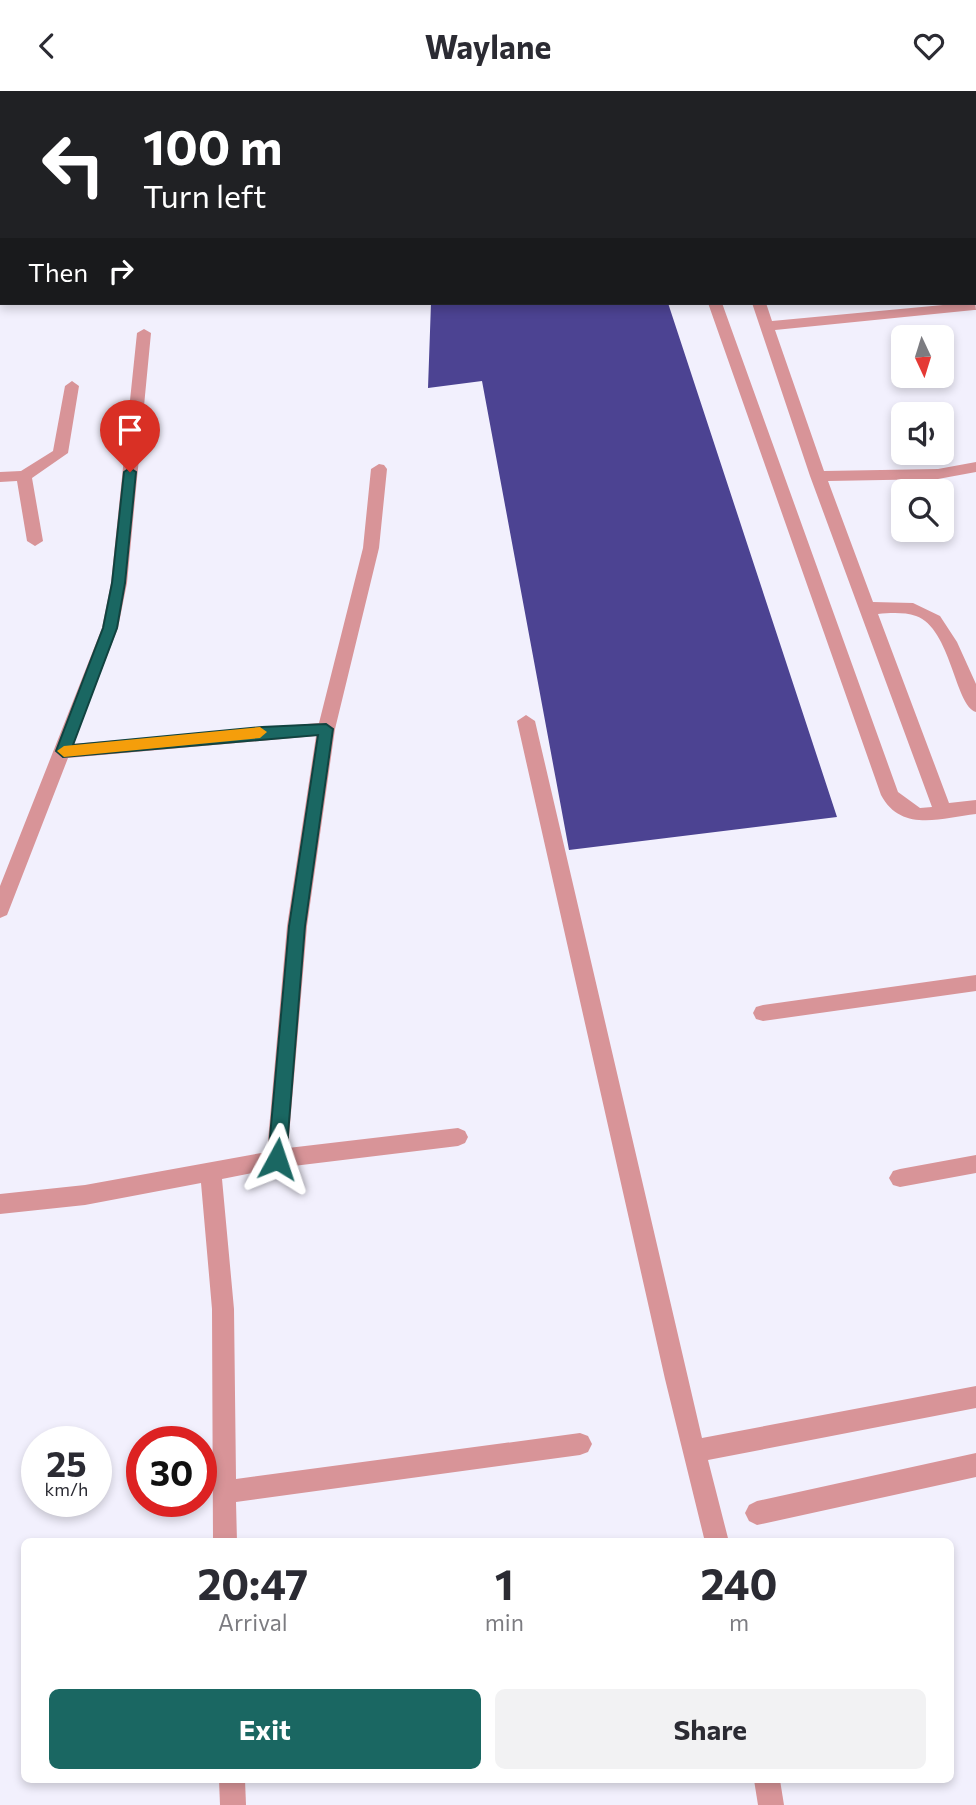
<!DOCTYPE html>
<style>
:root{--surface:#fff;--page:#f2f2f3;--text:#2b2b33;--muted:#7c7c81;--accent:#1a6762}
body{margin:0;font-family:Commissioner,sans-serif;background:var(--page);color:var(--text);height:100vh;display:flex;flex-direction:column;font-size:26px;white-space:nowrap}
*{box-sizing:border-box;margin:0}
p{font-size:23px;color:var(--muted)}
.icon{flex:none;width:38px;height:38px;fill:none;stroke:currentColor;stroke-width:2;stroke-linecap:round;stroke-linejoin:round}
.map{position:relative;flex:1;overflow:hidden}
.drawer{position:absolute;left:21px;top:1447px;width:933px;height:245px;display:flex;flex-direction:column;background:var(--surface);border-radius:10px;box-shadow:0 4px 10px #0003}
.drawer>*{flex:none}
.top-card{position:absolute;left:0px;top:0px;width:976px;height:214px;box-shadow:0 4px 10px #0003;background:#202124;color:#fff;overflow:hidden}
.needle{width:46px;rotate:176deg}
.fabs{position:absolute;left:891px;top:234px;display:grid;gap:14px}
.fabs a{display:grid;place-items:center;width:63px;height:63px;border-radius:10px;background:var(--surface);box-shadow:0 4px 10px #0003;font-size:35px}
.speed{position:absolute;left:21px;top:1335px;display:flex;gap:14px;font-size:35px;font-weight:700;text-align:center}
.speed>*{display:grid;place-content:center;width:91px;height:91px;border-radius:50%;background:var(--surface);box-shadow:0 4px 10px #0003;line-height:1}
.speed small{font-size:18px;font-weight:400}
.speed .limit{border:10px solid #d22;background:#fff;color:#111}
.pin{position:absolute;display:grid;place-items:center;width:60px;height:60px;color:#fff;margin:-72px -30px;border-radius:50% 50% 50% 0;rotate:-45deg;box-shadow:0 0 7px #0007}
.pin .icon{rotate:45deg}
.me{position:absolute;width:77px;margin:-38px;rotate:5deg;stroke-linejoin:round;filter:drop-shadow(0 0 5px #0008)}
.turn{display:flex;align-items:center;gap:24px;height:147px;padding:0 28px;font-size:32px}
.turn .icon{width:91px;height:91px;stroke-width:2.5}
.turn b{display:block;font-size:49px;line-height:60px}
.then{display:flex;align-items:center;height:66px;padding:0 28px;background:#0003;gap:14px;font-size:26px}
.eta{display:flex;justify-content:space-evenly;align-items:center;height:119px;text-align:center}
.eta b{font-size:42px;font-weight:700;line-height:49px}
.cta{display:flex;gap:14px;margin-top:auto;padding:14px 28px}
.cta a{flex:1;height:80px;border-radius:10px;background:var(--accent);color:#fff;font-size:28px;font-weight:700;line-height:80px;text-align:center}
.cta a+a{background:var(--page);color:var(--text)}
header{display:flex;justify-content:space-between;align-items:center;height:91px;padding:0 28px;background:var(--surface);font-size:32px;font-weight:700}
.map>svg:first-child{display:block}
.building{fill:#4c4392}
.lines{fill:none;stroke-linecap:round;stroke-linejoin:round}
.service{fill:#d89498;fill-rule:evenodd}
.minor{fill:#d89498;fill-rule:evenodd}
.route{fill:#1a6762;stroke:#114340;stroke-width:2}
.slow{fill:#f59e0b}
</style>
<header><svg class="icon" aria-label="back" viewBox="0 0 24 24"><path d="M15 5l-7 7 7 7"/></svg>Waylane<svg class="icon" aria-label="heart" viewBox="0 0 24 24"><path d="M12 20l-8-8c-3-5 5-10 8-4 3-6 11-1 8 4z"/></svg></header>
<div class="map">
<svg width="976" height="1714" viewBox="0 0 976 1714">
<rect width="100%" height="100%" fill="#f2f0fd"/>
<!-- building -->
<polygon class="building" points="431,212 668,212 837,726 569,759 482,290 428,297"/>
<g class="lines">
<!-- service -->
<g class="service">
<polygon points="313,0 325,0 325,1 313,2"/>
<rect x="597" y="0" width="12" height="2"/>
<polygon points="694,0 727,0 693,2"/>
<rect x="747" y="0" width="12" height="2"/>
<rect x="812" y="0" width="12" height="2"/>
<polygon points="871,0 883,0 884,2 872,2"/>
<polygon points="921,0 933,0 934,2 922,2"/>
<polygon points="956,0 968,0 969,2 957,2"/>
<polygon points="975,20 976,20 976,30 975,29"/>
<rect x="975" y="92" width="1" height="10"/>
<path d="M975 211 976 219H974L775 239 824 380 938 378 976 371V381L938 388 828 390 873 511 913 512 940 525 957 551 976 593V621C955 615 951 537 916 525 904 521 890 522 878 523L949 712 976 709V723C942 727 901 742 881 704L708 212H722L898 701 920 717 932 716 810 385 752 212H766L772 230Z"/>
<polygon points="72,290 79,295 68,362 32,387 43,450 35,455 27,450 17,390 0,391 0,381 21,380 53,360 65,295"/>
</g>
<!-- minor -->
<g class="minor">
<polygon points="144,238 151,242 127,492 118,537 73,653 319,632 363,457 371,378 379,373 384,374 387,378 379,457 335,638 307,835 288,1057 458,1037 465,1040 468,1046 465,1052 458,1055 277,1077 222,1088 234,1218 236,1388 580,1342 588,1345 592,1353 588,1361 580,1364 236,1411 237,1451 213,1451 212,1218 201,1092 85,1114 0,1123 0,1103 85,1094 267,1061 287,835 316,645 68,667 9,819 7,824 0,827 0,795 102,537 111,492 137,242"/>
<polygon points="526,624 535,630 702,1347 976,1295 976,1317 708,1369 729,1451 705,1451 665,1288 517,630"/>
<polygon points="976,884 976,900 763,930 756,928 753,922 756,916 763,914"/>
<polygon points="976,1064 976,1082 900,1096 893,1094 889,1087 893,1080 900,1078"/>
<polygon points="976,1362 976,1386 757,1434 749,1430 745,1422 749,1414 757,1410"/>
<polygon points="219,1689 245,1689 246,1714 220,1714"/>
<polygon points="754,1689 780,1689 784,1714 758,1714"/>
</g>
</g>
<!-- route -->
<polygon class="route" points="130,377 136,381 125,492 117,537 73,654 262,636 326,633 333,638 305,835 286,1068 277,1075 268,1068 289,835 318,644 63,666 56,660 103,537 112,492 124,381"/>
<!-- slow -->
<polygon class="slow" points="260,636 267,641 260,647 64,666 57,660 64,655"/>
</svg>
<div class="fabs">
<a><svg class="needle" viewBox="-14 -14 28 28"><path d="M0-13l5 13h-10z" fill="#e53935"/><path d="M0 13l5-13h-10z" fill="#7c7c81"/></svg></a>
<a><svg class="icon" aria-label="sound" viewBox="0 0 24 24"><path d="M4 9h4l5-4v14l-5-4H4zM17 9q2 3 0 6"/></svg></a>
<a><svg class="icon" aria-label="search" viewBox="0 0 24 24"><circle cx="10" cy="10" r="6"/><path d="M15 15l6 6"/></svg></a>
</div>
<div class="speed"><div>25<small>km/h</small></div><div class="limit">30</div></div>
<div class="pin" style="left:130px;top:381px;background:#d93025"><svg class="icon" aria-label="arrive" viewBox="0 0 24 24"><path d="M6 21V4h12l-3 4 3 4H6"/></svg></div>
<svg class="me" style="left:277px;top:1068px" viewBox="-20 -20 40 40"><path d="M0-17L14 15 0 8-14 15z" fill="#1a6762" stroke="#fff" stroke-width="4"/></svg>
<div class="top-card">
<div class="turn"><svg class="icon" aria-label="left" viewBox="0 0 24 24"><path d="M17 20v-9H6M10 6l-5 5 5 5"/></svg><div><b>100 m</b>Turn left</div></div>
<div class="then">Then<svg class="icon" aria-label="right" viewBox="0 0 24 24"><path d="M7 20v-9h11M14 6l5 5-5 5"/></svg></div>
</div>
<section class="drawer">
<div class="eta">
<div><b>20:47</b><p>Arrival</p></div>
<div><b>1</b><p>min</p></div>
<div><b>240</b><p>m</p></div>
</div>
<div class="cta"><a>Exit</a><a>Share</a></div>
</section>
</div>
